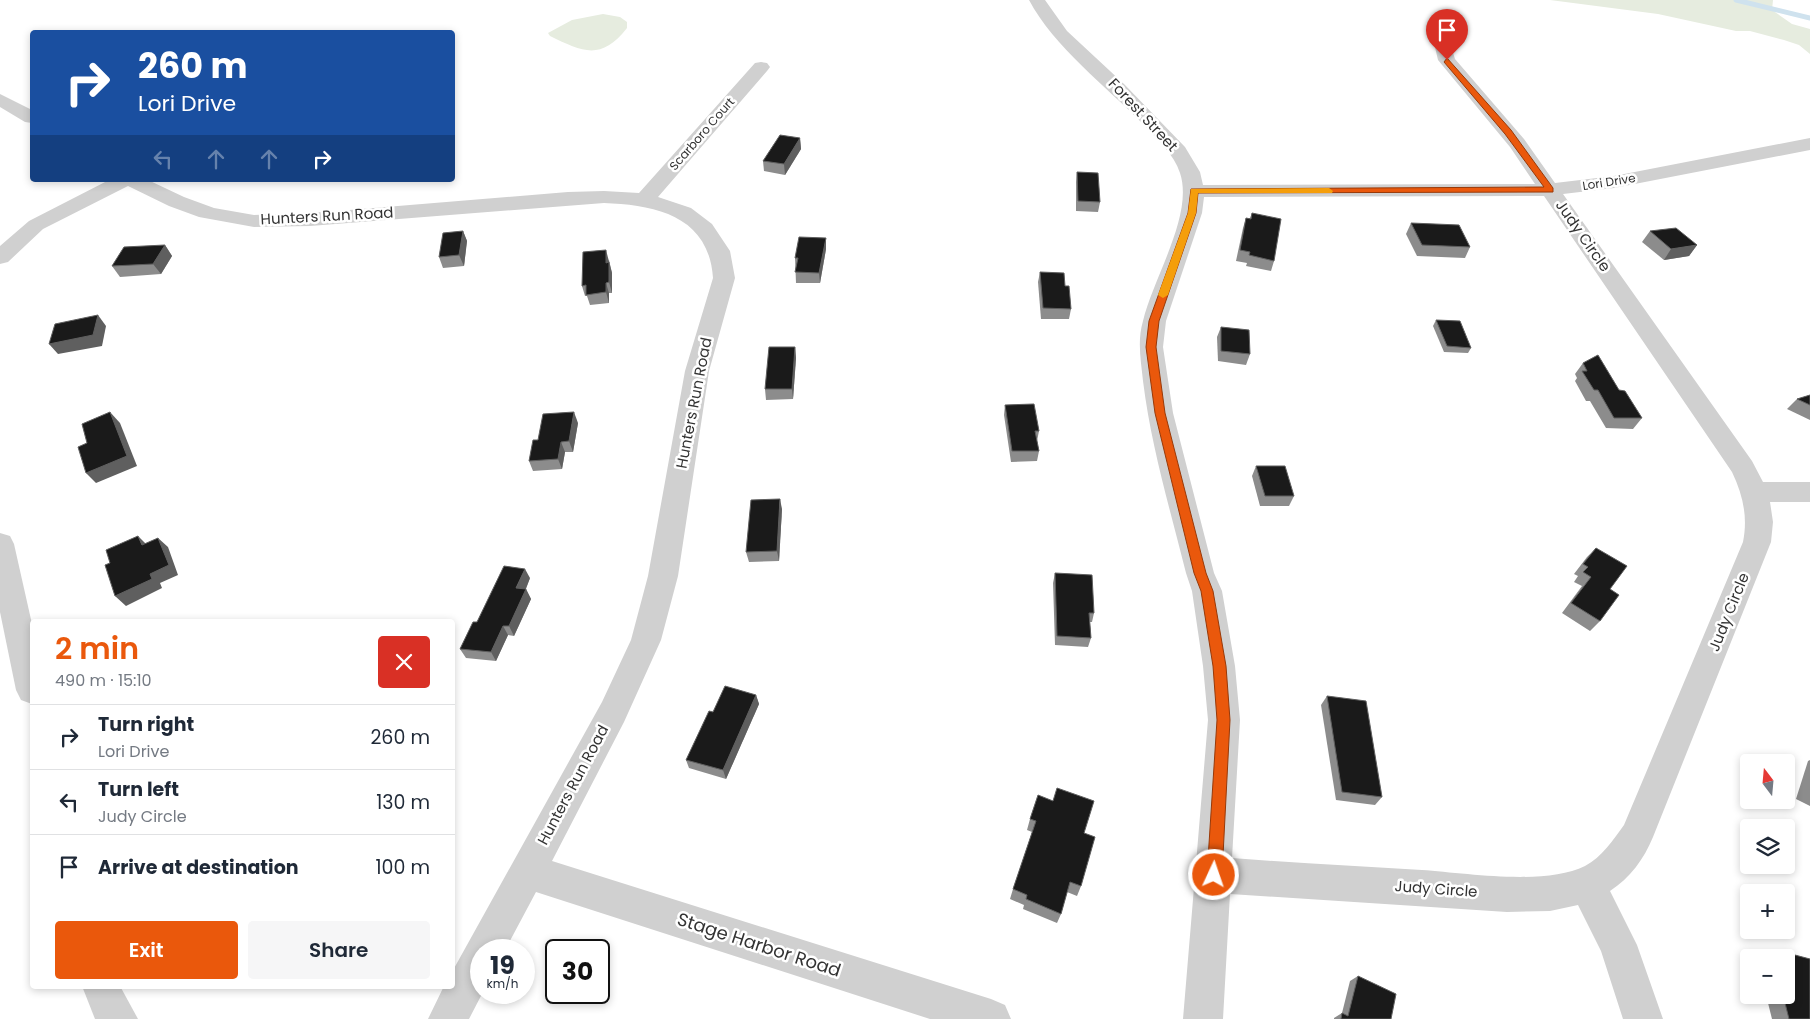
<!DOCTYPE html>
<meta charset="utf-8">
<style>
:root{--surface:#fff;--page:#f6f6f7;--text:#1f2937;--muted:#747a83;--line:#e0e1e3;--accent:#ea580c}
body{margin:0;font-family:Poppins,sans-serif;background:var(--page);color:var(--text);height:100vh;display:flex;flex-direction:column;font-size:19px;white-space:nowrap}
*{box-sizing:border-box;margin:0}
p{font-size:16px;color:var(--muted)}
.icon{flex:none;width:28px;height:28px;fill:none;stroke:currentColor;stroke-width:2;stroke-linecap:round;stroke-linejoin:round}
.map{position:relative;flex:1;overflow:hidden}
.side{position:absolute;left:30px;top:619px;width:425px;height:370px;display:flex;flex-direction:column;background:var(--surface);border-radius:5px;box-shadow:0 2px 8px #0003}
.side>*{flex:none}
.banner{position:absolute;left:30px;top:30px;width:425px;height:152px;border-radius:5px;box-shadow:0 2px 8px #0003;background:#1a4fa0;color:#fff;overflow:hidden}
.needle{width:32px;rotate:344deg}
.fabs{position:absolute;left:1740px;top:754px;display:grid;gap:10px}
.fabs a{display:grid;place-items:center;width:55px;height:55px;border-radius:5px;background:var(--surface);box-shadow:0 2px 8px #0003;font-size:25px}
.speed{position:absolute;left:470px;top:939px;display:flex;gap:10px;font-size:25px;font-weight:700;text-align:center}
.speed>*{display:grid;place-content:center;width:65px;height:65px;border-radius:50%;background:var(--surface);box-shadow:0 2px 8px #0003;line-height:1}
.speed small{font-size:12px;font-weight:400}
.speed .limit{border:2px solid #111;border-radius:8px;background:#fff;color:#111}
.pin{position:absolute;display:grid;place-items:center;width:42px;height:42px;color:#fff;margin:-51px -21px;border-radius:50% 50% 50% 0;rotate:-45deg;box-shadow:0 0 5px #0007}
.pin .icon{rotate:45deg}
.me{position:absolute;width:55px;margin:-28px;rotate:3deg;stroke-linejoin:round;filter:drop-shadow(0 0 4px #0008)}
.turn{display:flex;align-items:center;gap:18px;height:105px;padding:0 25px;font-size:22px}
.turn .icon{width:65px;height:65px;stroke-width:2.5}
.turn b{display:block;font-size:35px;line-height:42px}
.lanes{display:flex;align-items:center;height:48px;padding:0 25px;background:#0003;justify-content:center;gap:25px;direction:ltr}
.lanes .off{opacity:.35}
.round{display:grid;place-items:center;flex:none;width:52px;height:52px;border-radius:5px;background:var(--page)}
.summary{display:flex;align-items:center;justify-content:space-between;height:85px;padding:0 25px}
h1{font-size:30px;font-weight:600;line-height:38px;color:var(--accent)}
.primary-button{display:flex;gap:10px;margin-top:auto;padding:10px 25px}
.primary-button a{flex:1;height:58px;border-radius:5px;background:var(--accent);color:#fff;font-size:20px;font-weight:600;line-height:58px;text-align:center}
.primary-button a+a{background:var(--page);color:var(--text)}
ul{padding:0;list-style:none}
li{display:flex;align-items:center;gap:15px;height:65px;padding:0 25px;border-top:1px solid var(--line)}
li div{flex:1}
li b{display:block;font-size:19px}
li em{font-style:normal}
.map>svg:first-child{display:block}
.green{fill:#e6ecdf}
.lines{fill:none;stroke-linecap:round;stroke-linejoin:round}
.stream{stroke:#cfe2ee;stroke-width:5}
.street{fill:#d0d0d0;fill-rule:evenodd}
.wall{fill:#8c8c8c}
.shaded-wall{fill:#5f5f5f}
.building{fill:#1a1a1a;stroke:#5f5f5f}
.route{fill:#ea580c;stroke:#983908}
.slow{fill:#f59e0b}
.labels{text-anchor:middle;stroke-width:5;stroke-linejoin:round;paint-order:stroke}
.far-street-label{font-size:12px;fill:#333;stroke:#fff}
.street-label{font-size:15px;fill:#333;stroke:#fff}
.near-street-label{font-size:18px;fill:#333;stroke:#fff}
</style>
<div class="map">
<svg width="1810" height="1019" viewBox="0 0 1810 1019">
<rect width="100%" height="100%" fill="#fff"/>
<!-- green -->
<g class="green">
<polygon points="1550,0 1773,0 1772,10 1792,24 1810,29 1810,54 1799,45 1784,40 1750,31 1736,31 1658,14"/>
<path d="M603 14 620 17 627 22V28C601 61 583 52 550 36L548 33 572 20Z"/>
</g>
<g class="lines">
<!-- stream -->
<polyline class="stream" points="1736,0 1810,18"/>
<!-- street -->
<g class="street">
<path d="M1029 0H1045L1067 31 1124 84 1185 147 1200 172 1203 185 1535 184 1510 147 1438 60 1434 43 1441 28H1453L1455 32 1450 43 1455 59 1524 139 1555 183 1614 176 1810 138V150L1614 188 1563 194 1752 461 1763 482H1810V502H1770L1773 522 1771 542 1653 837C1644 859 1630 878 1610 891L1637 945 1663 1019H1623L1601 951 1578 905 1550 911 1507 912 1230 894 1223 1019H1183L1208 720 1203 666 1192 591 1186 573C1170 509 1151 446 1143 381 1141 361 1137 341 1143 321 1153 278 1194 215 1180 173 1174 154 1157 139 1144 125 1106 86 1054 47 1029 0ZM1544 196 1732 472C1743 495 1748 517 1743 542L1624 825C1613 840 1602 857 1585 866 1545 886 1466 873 1422 870 1359 866 1295 863 1232 858L1240 720 1235 666 1222 591 1214 573 1173 413 1163 347 1166 321 1202 213 1204 197Z"/>
<path d="M761 62 767 63 770 67 767 71 658 197 691 208 712 224 730 251 735 278 709 371 678 576 661 640 624 722 552 861 991 999 1005 1005 1011 1019H930L536 892 505 950H481L483 992 469 1019H428L444 986H452V972L602 702 631 640 648 576 685 371 713 278C709 216 656 205 604 203L310 226 254 227 199 217 169 206 128 186 43 229 8 262 0 264V246L29 221 109 180H148L184 197 214 208 254 215 325 212 568 192 604 191 639 193 755 63Z"/>
<polygon points="0,94 32,110 32,123 25,122 0,107"/>
<polygon points="0,533 10,536 14,544 32,624 32,704 21,700 16,690 0,612"/>
<polygon points="82,986 120,986 138,1019 95,1019"/>
</g>
</g>
<!-- wall -->
<g class="wall">
<polygon points="800,138 801,149 785,175 764,171 763,161"/>
<polygon points="1077,172 1100,202 1098,212 1076,211 1076,182"/>
<polygon points="1252,213 1274,261 1271,271 1246,266 1247,263 1236,261 1243,228 1246,218 1250,218"/>
<polygon points="1411,223 1470,247 1465,258 1417,256 1406,234"/>
<polygon points="463,231 467,241 464,266 443,268 439,257"/>
<polygon points="1650,231 1697,245 1689,256 1664,260 1642,242"/>
<polygon points="826,238 826,249 820,283 796,283 795,258"/>
<polygon points="165,245 172,256 161,274 120,277 112,266"/>
<polygon points="609,260 612,273 612,293 609,293 609,303 590,305 587,296 585,296 582,286"/>
<polygon points="1040,272 1065,286 1071,309 1069,319 1041,319 1038,282"/>
<polygon points="1436,320 1471,348 1468,353 1444,352 1433,326"/>
<polygon points="1221,327 1250,354 1246,365 1218,361 1217,337"/>
<polygon points="795,347 796,358 793,399 766,400 765,389"/>
<polygon points="1583,363 1619,390 1642,418 1633,429 1606,428 1590,401 1586,401 1575,381 1577,378 1575,374"/>
<polygon points="1810,395 1810,420 1787,409 1797,399"/>
<polygon points="1005,405 1039,431 1037,441 1039,451 1037,461 1011,462 1004,415"/>
<polygon points="578,423 573,452 565,452 562,469 533,471 529,461 538,440"/>
<polygon points="1256,466 1294,496 1289,506 1260,506 1252,476"/>
<polygon points="782,509 779,561 749,562 746,552"/>
<polygon points="1596,548 1610,589 1600,621 1590,631 1562,613 1582,586 1574,582 1578,576 1574,574 1587,557"/>
<polygon points="1055,573 1094,613 1092,622 1090,622 1091,638 1088,647 1055,645 1053,583"/>
<polygon points="530,578 526,589 531,599 514,636 508,635 496,661 466,658 460,649 477,622"/>
<polygon points="756,695 759,704 726,779 689,768 686,760 713,712"/>
<polygon points="1327,696 1382,797 1375,805 1336,800 1321,705"/>
<polygon points="1810,760 1810,806 1796,799 1808,761"/>
<polygon points="1030,819 1084,833 1081,886 1077,896 1067,892 1061,914 1057,923 1023,909 1024,905 1010,899 1013,889 1032,832 1027,830"/>
<polygon points="1776,950 1810,959 1810,1019 1772,1019 1766,995 1786,995 1786,958 1761,958 1761,956"/>
<polygon points="1358,976 1391,1019 1334,1019 1334,1018 1342,1013 1350,981"/>
</g>
<!-- shaded-wall -->
<g class="shaded-wall">
<polygon points="800,138 801,149 785,175 784,164"/>
<polygon points="463,231 467,241 464,266 459,255"/>
<polygon points="826,238 826,249 820,283 819,273"/>
<polygon points="165,245 172,256 161,274 153,264"/>
<polygon points="1697,245 1689,256 1664,260 1671,249"/>
<polygon points="606,250 612,273 612,293 609,282 606,263"/>
<polygon points="606,283 609,293 609,303 606,292"/>
<polygon points="98,315 106,326 102,346 58,354 49,344"/>
<polygon points="795,347 796,358 793,399 792,389"/>
<polygon points="110,412 120,423 137,466 96,483 86,473"/>
<polygon points="574,412 578,423 573,452 569,441"/>
<polygon points="561,442 565,452 562,469 558,459"/>
<polygon points="780,499 782,509 779,561 777,551"/>
<polygon points="138,536 148,546 142,545"/>
<polygon points="158,538 168,547 178,575 160,583 162,588 126,606 115,596"/>
<polygon points="525,569 530,578 522,598 516,588"/>
<polygon points="526,589 531,599 514,636 509,626"/>
<polygon points="503,626 508,635 496,661 491,652"/>
<polygon points="756,695 759,704 726,779 723,770"/>
</g>
<!-- building -->
<g class="building">
<polygon points="780,135 800,138 784,164 763,161"/>
<polygon points="1077,172 1098,173 1100,202 1078,201"/>
<polygon points="1252,213 1281,219 1274,261 1249,255 1250,252 1240,250 1246,218 1251,219"/>
<polygon points="1411,223 1459,225 1470,247 1422,245"/>
<polygon points="1676,228 1697,245 1671,249 1650,231"/>
<polygon points="463,231 459,255 439,257 443,233"/>
<polygon points="799,237 826,238 819,273 795,272 798,258 795,258"/>
<polygon points="165,245 153,264 112,266 124,247"/>
<polygon points="606,250 606,263 609,262 609,282 606,283 606,292 586,295 586,285 582,286 583,252"/>
<polygon points="1040,272 1064,273 1065,286 1069,286 1071,309 1043,308"/>
<polygon points="98,315 93,335 49,344 55,324"/>
<polygon points="1436,320 1460,321 1471,348 1447,346"/>
<polygon points="1221,327 1249,330 1250,354 1221,351"/>
<polygon points="769,347 795,347 792,389 765,389"/>
<polygon points="1598,355 1619,390 1625,391 1642,418 1614,418 1598,390 1594,390 1582,371 1587,371 1583,363"/>
<polygon points="1810,395 1810,405 1797,399"/>
<polygon points="1034,404 1039,431 1035,431 1039,451 1012,451 1005,405"/>
<polygon points="110,412 127,456 86,473 78,447 87,443 82,424"/>
<polygon points="574,412 569,441 561,442 558,459 529,461 533,440 538,440 543,414"/>
<polygon points="1256,466 1285,466 1294,496 1265,496"/>
<polygon points="780,499 777,551 746,552 751,500"/>
<polygon points="138,536 142,545 158,538 169,565 150,574 152,579 115,596 105,565 110,563 106,550"/>
<polygon points="1596,548 1627,566 1610,589 1619,595 1600,621 1571,603 1591,577 1583,572 1588,567 1583,564"/>
<polygon points="504,566 525,569 516,588 526,589 509,626 503,626 491,652 460,649 473,622 477,622"/>
<polygon points="1055,573 1092,575 1094,613 1089,613 1091,638 1057,636"/>
<polygon points="725,686 756,695 723,770 686,760 709,711 713,712"/>
<polygon points="1327,696 1366,701 1382,797 1342,792"/>
<polygon points="1057,788 1094,801 1084,833 1095,837 1081,886 1070,882 1061,914 1026,899 1027,895 1013,889 1036,821 1030,819 1038,795 1053,801"/>
<polygon points="1776,950 1810,959 1810,1019 1789,1019 1783,995 1786,995 1786,958 1778,958"/>
<polygon points="1358,976 1396,994 1391,1019 1341,1019 1342,1013 1348,1016"/>
</g>
<!-- route -->
<polygon class="route" points="1447,58 1511,130 1553,188 1553,192 1198,193 1196,213 1159,321 1156,347 1165,413 1206,573 1213,591 1226,666 1230,720 1222,875 1219,881 1214,883 1209,881 1207,875 1217,720 1213,666 1201,591 1194,573 1155,413 1146,347 1149,321 1188,213 1191,189 1544,187 1505,134 1444,62"/>
<!-- slow -->
<polygon class="slow" points="1329,188 1333,191 1332,193 1198,193 1196,213 1168,295 1163,298 1158,295 1188,213 1191,189"/>
<g class="labels">
<!-- far-street labels -->
<g class="far-street-label">
<text transform="translate(702 134) rotate(-49)" y="4">Scarboro Court</text>
<text transform="translate(1609 182) rotate(-9)" y="4">Lori Drive</text>
</g>
<!-- street labels -->
<g class="street-label">
<text transform="translate(1143 115) rotate(47)" y="5">Forest Street</text>
<text transform="translate(327 216) rotate(-3)" y="5">Hunters Run Road</text>
<text transform="translate(1583 236) rotate(55)" y="5">Judy Circle</text>
<text transform="translate(694 403) rotate(-79)" y="5">Hunters Run Road</text>
<text transform="translate(1729 612) rotate(-68)" y="5">Judy Circle</text>
<text transform="translate(573 785) rotate(-62)" y="5">Hunters Run Road</text>
<text transform="translate(1436 889) rotate(4)" y="5">Judy Circle</text>
</g>
<!-- near-street labels -->
<g class="near-street-label">
<text transform="translate(759 945) rotate(18)" y="6">Stage Harbor Road</text>
</g>
</g>
</svg>
<div class="fabs">
<a><svg class="needle" viewBox="-14 -14 28 28"><path d="M0-13l5 13h-10z" fill="#e53935"/><path d="M0 13l5-13h-10z" fill="#747a83"/></svg></a>
<a><svg class="icon" aria-label="layers" viewBox="0 0 24 24"><path d="M12 4l9 5-9 5-9-5zM3 14l9 5 9-5"/></svg></a>
<a>+</a>
<a>−</a>
</div>
<div class="speed"><div>19<small>km/h</small></div><div class="limit">30</div></div>
<div class="pin" style="left:1447px;top:60px;background:#d93025"><svg class="icon" aria-label="arrive" viewBox="0 0 24 24"><path d="M6 21V4h12l-3 4 3 4H6"/></svg></div>
<svg class="me" style="left:1214px;top:875px" viewBox="-20 -20 40 40"><circle r="17" fill="#ea580c" stroke="#fff" stroke-width="3"/><path d="M0-11L8 9 0 5-8 9z" fill="#fff"/></svg>
<div class="banner">
<div class="turn"><svg class="icon" aria-label="right" viewBox="0 0 24 24"><path d="M7 20v-9h11M14 6l5 5-5 5"/></svg><div><b>260 m</b>Lori Drive</div></div>
<div class="lanes"><svg class="icon off" aria-label="left" viewBox="0 0 24 24"><path d="M17 20v-9H6M10 6l-5 5 5 5"/></svg><svg class="icon off" aria-label="ahead" viewBox="0 0 24 24"><path d="M12 20V5M6 11l6-6 6 6"/></svg><svg class="icon off" aria-label="ahead" viewBox="0 0 24 24"><path d="M12 20V5M6 11l6-6 6 6"/></svg><svg class="icon" aria-label="right" viewBox="0 0 24 24"><path d="M7 20v-9h11M14 6l5 5-5 5"/></svg></div>
</div>
<section class="side">
<div class="summary"><div><h1>2 min</h1><p>490 m · 15:10</p></div><a class="round" style="background:#d93025;color:#fff"><svg class="icon" aria-label="close" viewBox="0 0 24 24"><path d="M6 6l12 12M18 6L6 18"/></svg></a></div>
<ul>
<li><svg class="icon" aria-label="right" viewBox="0 0 24 24"><path d="M7 20v-9h11M14 6l5 5-5 5"/></svg><div><b>Turn right</b><p>Lori Drive</p></div><em>260 m</em></li>
<li><svg class="icon" aria-label="left" viewBox="0 0 24 24"><path d="M17 20v-9H6M10 6l-5 5 5 5"/></svg><div><b>Turn left</b><p>Judy Circle</p></div><em>130 m</em></li>
<li><svg class="icon" aria-label="arrive" viewBox="0 0 24 24"><path d="M6 21V4h12l-3 4 3 4H6"/></svg><div><b>Arrive at destination</b></div><em>100 m</em></li>
</ul>
<div class="primary-button"><a>Exit</a><a>Share</a></div>
</section>
</div>
